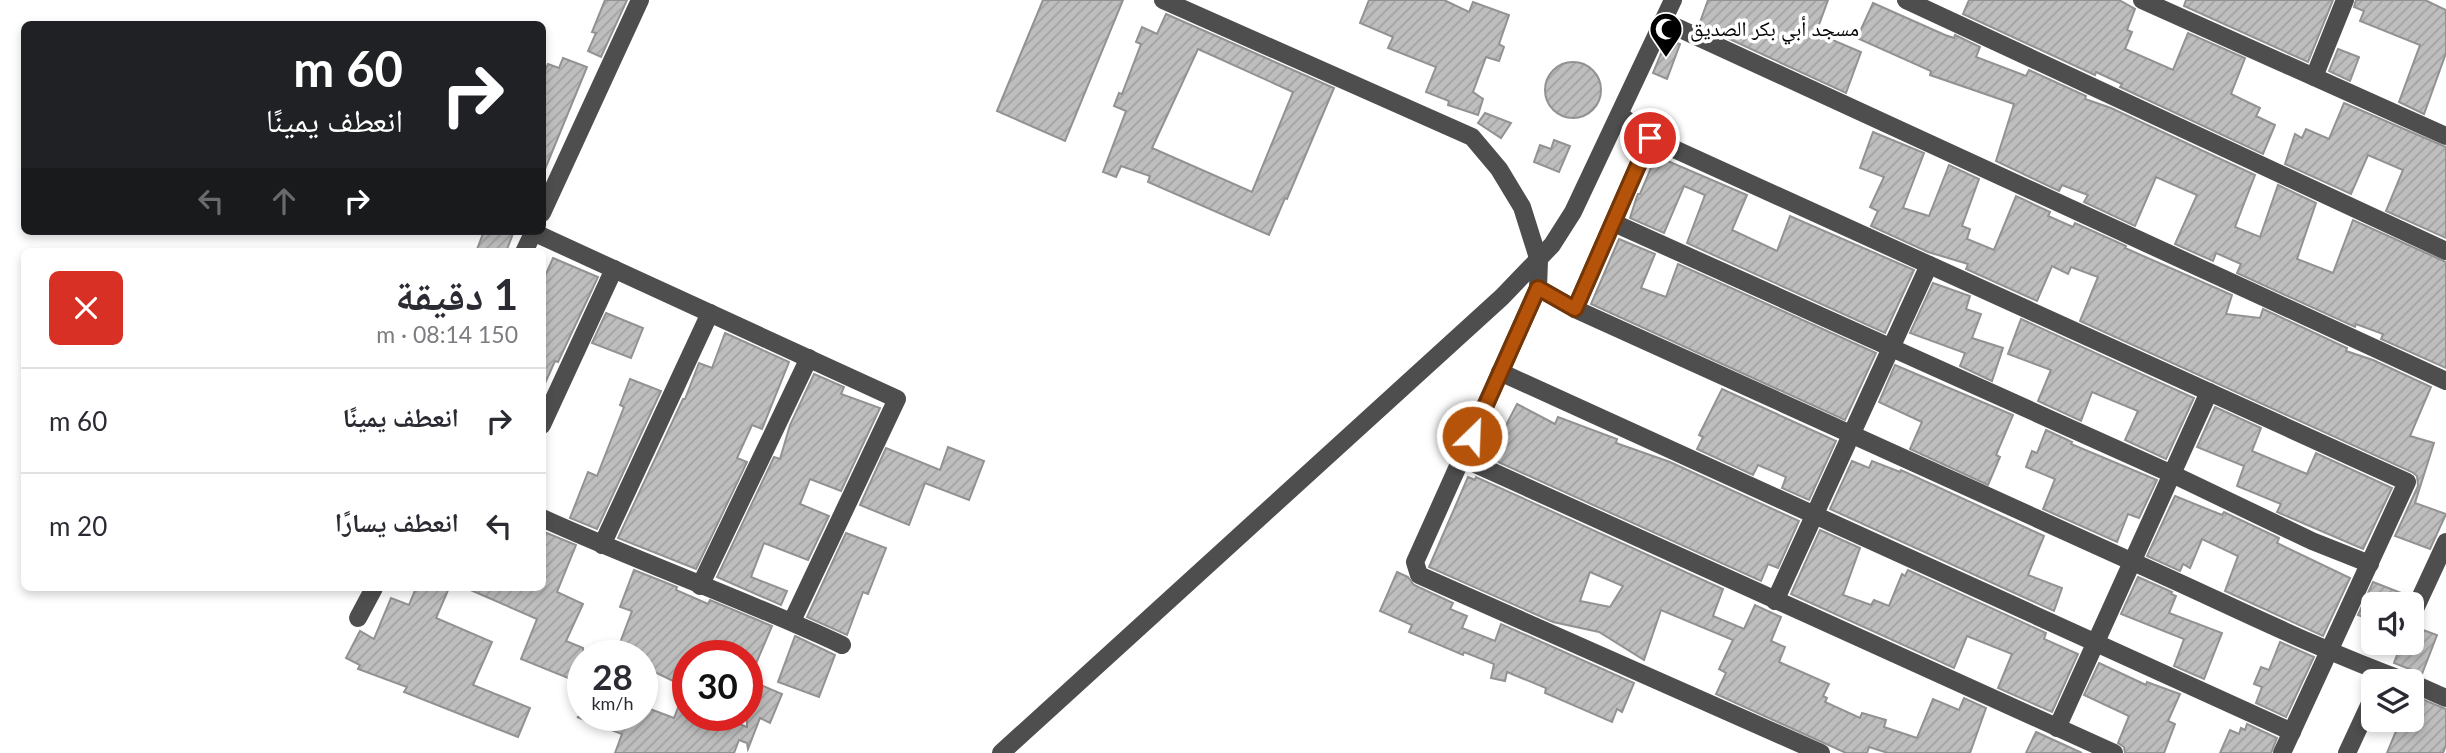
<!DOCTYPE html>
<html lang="ar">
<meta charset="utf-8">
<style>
:root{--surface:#fff;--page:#f2f2f3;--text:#2b2b33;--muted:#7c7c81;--line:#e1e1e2}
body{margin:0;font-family:Lato,"Noto Naskh Arabic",sans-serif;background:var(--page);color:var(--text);direction:rtl;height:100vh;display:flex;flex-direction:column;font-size:26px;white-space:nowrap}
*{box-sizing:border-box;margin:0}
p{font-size:23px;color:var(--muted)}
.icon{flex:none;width:38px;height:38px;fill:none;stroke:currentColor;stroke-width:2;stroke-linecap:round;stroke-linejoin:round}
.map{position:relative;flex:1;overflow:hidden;direction:ltr}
.sheet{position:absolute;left:21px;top:248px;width:525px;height:343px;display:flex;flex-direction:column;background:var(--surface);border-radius:10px;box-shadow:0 4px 10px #0003;direction:rtl}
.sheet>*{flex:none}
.banner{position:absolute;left:21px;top:21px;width:525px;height:214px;border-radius:10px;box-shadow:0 4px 10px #0003;direction:rtl;background:#202124;color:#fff;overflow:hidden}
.buttons{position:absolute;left:2361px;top:592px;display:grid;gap:14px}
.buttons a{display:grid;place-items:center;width:63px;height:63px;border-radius:10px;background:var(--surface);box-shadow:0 4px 10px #0003;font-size:35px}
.speed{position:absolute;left:567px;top:640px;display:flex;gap:14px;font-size:35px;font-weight:700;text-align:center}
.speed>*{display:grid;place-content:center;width:91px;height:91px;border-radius:50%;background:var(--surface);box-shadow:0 4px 10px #0003;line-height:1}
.speed small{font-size:18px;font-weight:400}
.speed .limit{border:10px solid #d22;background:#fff;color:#111}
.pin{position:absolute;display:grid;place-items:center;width:60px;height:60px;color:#fff;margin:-30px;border:4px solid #fff;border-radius:50%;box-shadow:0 2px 7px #0007}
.me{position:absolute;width:77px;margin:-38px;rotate:24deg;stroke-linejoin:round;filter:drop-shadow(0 0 5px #0008)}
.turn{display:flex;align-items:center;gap:24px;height:147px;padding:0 28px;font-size:32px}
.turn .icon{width:91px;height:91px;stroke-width:2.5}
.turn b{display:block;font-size:49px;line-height:60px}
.lanes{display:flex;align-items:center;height:66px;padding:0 28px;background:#0003;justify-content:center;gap:35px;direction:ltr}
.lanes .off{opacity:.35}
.round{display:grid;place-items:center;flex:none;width:74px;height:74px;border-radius:10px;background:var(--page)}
.summary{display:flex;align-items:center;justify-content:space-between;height:119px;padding:0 28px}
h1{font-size:42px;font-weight:700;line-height:52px}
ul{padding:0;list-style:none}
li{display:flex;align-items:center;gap:21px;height:105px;padding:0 28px;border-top:2px solid var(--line)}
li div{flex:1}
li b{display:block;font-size:26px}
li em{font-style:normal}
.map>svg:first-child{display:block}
.building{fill:url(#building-hatch);stroke:#929292;stroke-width:2;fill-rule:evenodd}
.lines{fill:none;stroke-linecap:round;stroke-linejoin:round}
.minor{stroke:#4e4e4e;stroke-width:18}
.route-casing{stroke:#753606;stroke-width:18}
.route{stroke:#b45309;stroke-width:12}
.labels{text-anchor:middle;stroke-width:7;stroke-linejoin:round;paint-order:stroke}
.poi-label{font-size:21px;fill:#000;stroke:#fff;text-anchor:start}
</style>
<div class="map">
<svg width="2446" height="753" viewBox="0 0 2446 753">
<defs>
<pattern id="building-hatch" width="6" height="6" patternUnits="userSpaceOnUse" patternTransform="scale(1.75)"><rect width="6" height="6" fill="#bebebe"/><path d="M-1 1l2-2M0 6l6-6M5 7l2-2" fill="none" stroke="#a2a2a2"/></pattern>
</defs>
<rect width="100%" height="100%" fill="#fff"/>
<!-- building -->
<g class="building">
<polygon points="605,0 627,0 601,57 588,51 596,33 592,32"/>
<polygon points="1043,0 1123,0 1065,141 997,111"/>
<polygon points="1369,0 1444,0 1469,12 1473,2 1509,15 1499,44 1504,47 1499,61 1486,57 1473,92 1483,99 1478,115 1448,105 1449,101 1426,92 1436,67 1388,48 1393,37 1360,23"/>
<polygon points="1708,0 1828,0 1816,33 1861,52 1846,93 1699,25"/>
<polygon points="1969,0 2119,0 2135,9 2127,30 2132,32 2125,49 2173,70 2188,33 2245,58 2231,94 2260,108 2256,116 2275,125 2263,154 2120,87 2122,84 2096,72 2095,75 1963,14"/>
<polygon points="2186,0 2333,0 2308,62 2184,6"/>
<polygon points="2356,0 2425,0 2446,10 2446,53 2424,114 2399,102 2420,45 2360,21 2364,11 2354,7"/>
<polygon points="1873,3 1945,35 1954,38 1955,35 1980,47 1976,57 2026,76 2029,70 2086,96 2085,99 2111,108 2255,175 2235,227 2260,237 2278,185 2316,203 2297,259 2333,273 2353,220 2446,262 2446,368 2381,339 2383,334 2356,324 2355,327 2237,273 2241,264 2216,253 2213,261 2175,244 2197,195 2156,177 2135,226 2084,202 2088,195 2062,185 2059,191 1996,161 2014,104 1930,75 1931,71 1857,38"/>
<path d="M1166 14 1334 88 1287 199 1285 198 1269 235 1148 182 1150 176 1121 166 1116 177 1103 172 1126 111 1114 106 1119 93 1122 94 1141 44 1136 42 1142 27 1157 34ZM1198 49 1293 92 1252 192 1152 148Z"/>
<polygon points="1667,39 1680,44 1667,79 1653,73"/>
<polygon points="2338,49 2359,57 2350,81 2329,71"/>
<polygon points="563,58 587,67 543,174 542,77 548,64 559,68"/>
<circle cx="1573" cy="90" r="28"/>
<polygon points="2344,103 2446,147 2446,238 2386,211 2403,170 2368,155 2351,194 2285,164 2295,134 2302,138 2306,129 2329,139"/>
<polygon points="1485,113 1511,123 1501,138 1478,123"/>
<polygon points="1873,132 1924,153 1903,208 1929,216 1949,165 1979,179 1962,226 1970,229 1967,239 1994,250 2016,196 2050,212 2048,216 2073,227 2075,223 2126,246 2125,248 2232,295 2226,314 2260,318 2263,309 2347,348 2346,351 2373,360 2431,387 2410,436 2434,443 2415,503 2446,514 2430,549 2395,536 2418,486 2417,476 2412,472 2080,321 2098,277 2071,267 2068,274 2052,266 2037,301 1966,269 1968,264 1928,252 1871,226 1878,211 1870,207 1884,177 1860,168"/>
<polygon points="1554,140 1570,146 1559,172 1534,162 1540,145 1551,149"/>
<polygon points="1656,156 1747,195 1732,230 1777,251 1790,216 1914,270 1885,333 1687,243 1705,195 1684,186 1664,233 1630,218 1636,199 1638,194 1640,194"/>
<polygon points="484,231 514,231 506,252 476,252"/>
<polygon points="1619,239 1655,254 1641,288 1666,297 1678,264 1876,353 1845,420 1591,304"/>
<polygon points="553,258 598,277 558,362 555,361 542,390 542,283"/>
<polygon points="1933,283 1970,296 1966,309 1981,314 1972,338 2003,348 1992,381 1960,366 1965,353 1910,333"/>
<polygon points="606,313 643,328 631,358 592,343"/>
<polygon points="2021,319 2194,398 2166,459 2125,440 2138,411 2092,392 2081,421 2038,401 2051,370 2008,354"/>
<polygon points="725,333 789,362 762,429 752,425 737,458 747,462 696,569 618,538 683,399 685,399 699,363 712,368"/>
<polygon points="1895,365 2013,415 1996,455 2000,457 1988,485 1910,449 1922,422 1879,402"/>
<polygon points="814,374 844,387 841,394 880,408 841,491 810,479 800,504 829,516 808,560 764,543 751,577 787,591 781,605 717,577 774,457 780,459 790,425"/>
<polygon points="630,379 661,391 597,529 570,518 588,472 597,476 624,407 620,405"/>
<polygon points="1722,389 1836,441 1809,500 1782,488 1786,477 1758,465 1753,475 1697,449 1703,437 1699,435"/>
<polygon points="1517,404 1555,424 1558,417 1617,439 1616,443 1670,462 1799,521 1778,568 1768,564 1761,581 1485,456 1496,428 1503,431"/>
<polygon points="2215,407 2261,428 2252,451 2307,474 2316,453 2392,488 2363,549 2277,512 2281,504 2237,486 2244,466 2197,447"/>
<polygon points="2046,430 2072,442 2071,444 2157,480 2139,518 2128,514 2117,542 2043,509 2055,479 2026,467 2032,451 2037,453"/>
<polygon points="948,447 984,461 969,500 925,483 909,525 860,505 886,448 940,470"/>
<polygon points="1852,461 1869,468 1872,461 1900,472 1901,470 2044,536 2028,575 2062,588 2054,611 1830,509"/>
<path d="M1468 477 1475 480 1476 477 1723 589 1713 616 1744 629 1755 605 1781 617 1771 641 1785 647 1779 662 1829 684 1823 696 1827 698 1825 702 1860 718 1862 713 1886 720 1884 727 1917 738 1933 699 1959 710 1964 698 1986 708 1970 753H1888L1869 747 1867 753H1846L1716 694 1726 673 1719 669 1733 640 1661 610 1644 660 1599 632 1553 622 1429 567ZM1590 572 1623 586 1610 607 1580 601Z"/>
<polygon points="2175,496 2222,515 2224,512 2279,538 2277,543 2350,578 2323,636 2225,591 2238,556 2202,539 2190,568 2183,564 2180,571 2147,556"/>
<polygon points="1820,530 1860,548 1843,595 1871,605 1874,600 1889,606 1902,574 1905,576 1908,570 2046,633 2044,639 2078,654 2052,712 1998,688 2012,654 1967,636 1954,668 1791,594"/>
<polygon points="542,531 576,545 557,592 583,604 566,641 583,648 583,684 521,659 537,619 466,588 542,588"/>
<polygon points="846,533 886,548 868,594 863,592 847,635 807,617"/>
<path d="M634 570 677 587 676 590 708 604 710 600 772 626 749 680 782 694 770 723 760 718 748 749 747 743 739 740 734 753H615L622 734 577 717 642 716V706L674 718 686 687 642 666V656H615L632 611 620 607ZM688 656H747V727L717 716H688Z"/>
<polygon points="1397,572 1408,577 1414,585 1453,603 1450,609 1467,616 1462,628 1495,641 1501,624 1634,683 1622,712 1617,709 1612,722 1545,693 1546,688 1507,672 1505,681 1491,678 1494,664 1464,652 1463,655 1409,632 1412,625 1380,611"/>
<polygon points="2138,577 2172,592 2171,594 2176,596 2169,613 2222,633 2204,679 2174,666 2184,639 2121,614"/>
<polygon points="2373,582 2409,596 2405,604 2373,604 2373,621 2358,615"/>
<polygon points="416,588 449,588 436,618 492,642 473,685 530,708 518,737 404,692 407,687 358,669 360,665 346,658 360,631 374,639 391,598 409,605"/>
<polygon points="2412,626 2437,635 2422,674 2394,663 2402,642 2412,642"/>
<polygon points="795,636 835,655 819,697 778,682"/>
<polygon points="2280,642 2314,657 2286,717 2256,703 2262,687 2254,684 2261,667 2269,670"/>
<polygon points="2099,663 2146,685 2147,682 2180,694 2168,721 2175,724 2164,753 2125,753 2124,747 2118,743 2129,716 2084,695"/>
<polygon points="2412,695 2446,709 2446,745 2443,753 2387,753 2401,719 2412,719"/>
<polygon points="2247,724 2277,738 2271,753 2220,753 2230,730 2239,734 2241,728 2245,730"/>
<polygon points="2036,732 2082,753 2026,753"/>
</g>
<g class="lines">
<!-- minor -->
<g class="minor">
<polyline points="1163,0 1472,137 1499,169 1522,207 1539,261 1538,288 1415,562 1419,575 1821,753"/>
<polyline points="1906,0 2446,251"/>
<polyline points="2142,0 2446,136"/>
<polyline points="1663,21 2446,381"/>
<polyline points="2314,77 2345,0"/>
<polyline points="1620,115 1650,138 2407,482 2282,753"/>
<polyline points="542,213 640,0"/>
<polyline points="1614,223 2172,474 2312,541 2370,564"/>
<polyline points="533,232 897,399 792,621"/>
<polyline points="524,252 534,231"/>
<path d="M1538 288 1575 309C1758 393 1941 476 2124 558 2218 599 2309 646 2405 681"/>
<polyline points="1575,309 1650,138"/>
<polyline points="1500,372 2292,732"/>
<polyline points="542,425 614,269"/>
<polyline points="1462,458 2114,753"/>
<path d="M542 518C641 563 744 599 842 645"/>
<polyline points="602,545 710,313"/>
<polyline points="700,586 809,358"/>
<polyline points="1775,601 1929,265"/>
<polyline points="2415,609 2446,542"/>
<polyline points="358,618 374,588"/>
<polyline points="2412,683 2446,698"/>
<polyline points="2057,728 2209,392"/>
<polyline points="1001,753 1502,297 1552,245 1573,212 1673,0"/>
<polyline points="2347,753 2373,697"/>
</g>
</g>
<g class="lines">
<defs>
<polyline id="route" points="1472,436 1538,288 1575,309 1650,138"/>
</defs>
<!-- route casing -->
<use href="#route" class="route-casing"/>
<!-- route -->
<use href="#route" class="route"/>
</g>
<!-- icons -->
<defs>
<symbol id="mosque-pin" viewBox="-11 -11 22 30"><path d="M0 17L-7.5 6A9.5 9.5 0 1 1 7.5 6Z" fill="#000" stroke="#fff"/><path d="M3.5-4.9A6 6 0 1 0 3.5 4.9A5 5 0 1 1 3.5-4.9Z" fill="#fff"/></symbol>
</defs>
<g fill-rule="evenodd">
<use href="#mosque-pin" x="1647" y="10" width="38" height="52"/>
</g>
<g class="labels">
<!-- poi labels -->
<g class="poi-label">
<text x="1690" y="36">مسجد أبي بكر الصديق</text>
</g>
</g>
</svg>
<div class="buttons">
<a><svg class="icon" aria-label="sound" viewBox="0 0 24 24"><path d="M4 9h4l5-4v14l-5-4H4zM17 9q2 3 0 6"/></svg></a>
<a><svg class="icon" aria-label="layers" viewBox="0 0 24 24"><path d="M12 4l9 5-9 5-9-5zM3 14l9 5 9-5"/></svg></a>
</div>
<div class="speed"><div>28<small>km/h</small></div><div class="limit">30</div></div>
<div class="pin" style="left:1650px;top:138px;background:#d93025"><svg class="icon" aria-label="arrive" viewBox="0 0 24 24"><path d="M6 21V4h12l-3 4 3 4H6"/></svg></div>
<svg class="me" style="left:1472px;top:436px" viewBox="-20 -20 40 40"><circle r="17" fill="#b45309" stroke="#fff" stroke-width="3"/><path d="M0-11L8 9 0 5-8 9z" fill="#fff"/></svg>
<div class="banner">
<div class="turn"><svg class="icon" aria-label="right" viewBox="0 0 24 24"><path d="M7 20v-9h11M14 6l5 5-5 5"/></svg><div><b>60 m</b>انعطف يمينًا</div></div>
<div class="lanes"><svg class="icon off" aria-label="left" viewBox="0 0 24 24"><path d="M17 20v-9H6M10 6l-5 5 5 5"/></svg><svg class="icon off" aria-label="ahead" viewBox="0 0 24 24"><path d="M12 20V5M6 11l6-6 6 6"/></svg><svg class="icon" aria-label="right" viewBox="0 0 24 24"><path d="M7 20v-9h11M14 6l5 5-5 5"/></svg></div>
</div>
<section class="sheet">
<div class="summary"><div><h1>1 دقيقة</h1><p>150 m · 08:14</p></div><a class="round" style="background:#d93025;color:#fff"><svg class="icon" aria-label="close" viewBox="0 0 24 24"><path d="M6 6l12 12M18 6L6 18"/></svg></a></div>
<ul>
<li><svg class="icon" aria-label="right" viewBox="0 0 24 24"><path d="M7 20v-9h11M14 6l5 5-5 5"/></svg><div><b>انعطف يمينًا</b></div><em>60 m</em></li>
<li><svg class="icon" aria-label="left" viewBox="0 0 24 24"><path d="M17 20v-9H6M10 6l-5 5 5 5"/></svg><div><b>انعطف يسارًا</b></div><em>20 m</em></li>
</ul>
</section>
</div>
